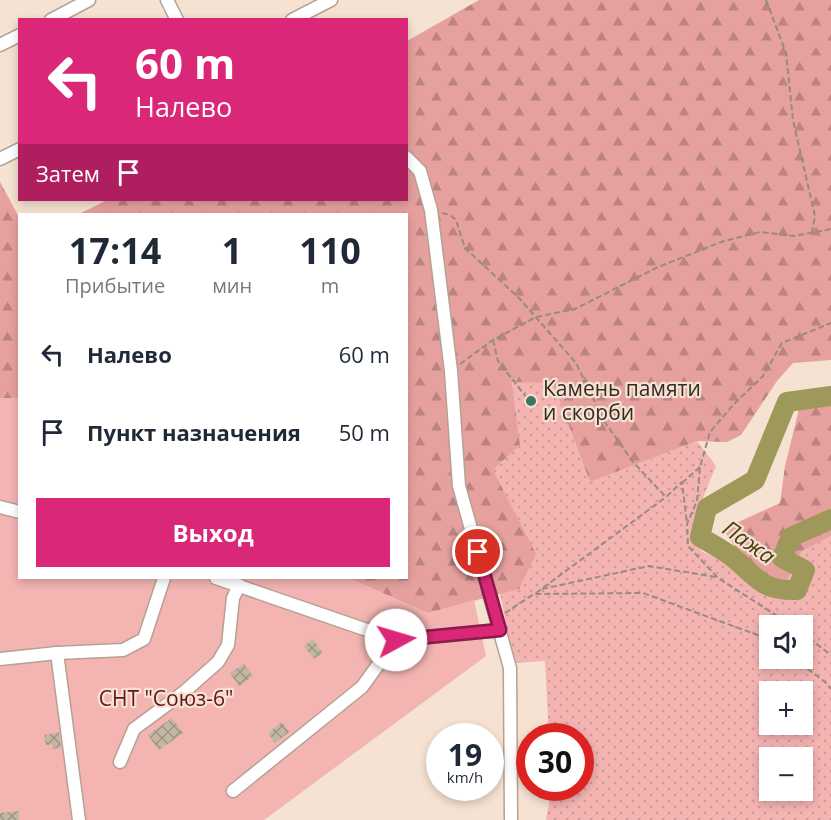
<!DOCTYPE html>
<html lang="ru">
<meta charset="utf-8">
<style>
:root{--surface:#fff;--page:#f2f2f3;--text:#1f2937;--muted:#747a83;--accent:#db2777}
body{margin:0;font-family:"Open Sans",sans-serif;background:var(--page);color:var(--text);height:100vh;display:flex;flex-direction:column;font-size:22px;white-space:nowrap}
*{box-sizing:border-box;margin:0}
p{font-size:20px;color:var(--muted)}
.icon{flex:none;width:33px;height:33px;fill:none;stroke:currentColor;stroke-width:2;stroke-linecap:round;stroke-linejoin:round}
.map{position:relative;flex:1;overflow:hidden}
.drawer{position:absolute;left:18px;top:213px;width:390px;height:366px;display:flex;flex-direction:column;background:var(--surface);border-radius:0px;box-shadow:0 3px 9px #0003}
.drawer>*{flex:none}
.top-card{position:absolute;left:18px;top:18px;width:390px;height:183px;border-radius:0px;box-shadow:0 3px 9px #0003;background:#db2777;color:#fff;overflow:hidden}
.tools{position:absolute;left:759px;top:615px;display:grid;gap:12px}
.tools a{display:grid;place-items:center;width:54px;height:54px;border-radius:0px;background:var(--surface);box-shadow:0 3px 9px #0003;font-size:30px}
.speed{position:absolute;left:426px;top:723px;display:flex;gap:12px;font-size:30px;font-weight:700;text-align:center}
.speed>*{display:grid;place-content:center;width:78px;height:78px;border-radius:50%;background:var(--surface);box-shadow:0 3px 9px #0003;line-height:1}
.speed small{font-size:15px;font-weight:400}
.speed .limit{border:9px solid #d22;background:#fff;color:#111}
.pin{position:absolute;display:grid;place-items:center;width:51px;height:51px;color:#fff;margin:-26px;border:3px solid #fff;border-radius:50%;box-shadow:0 2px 6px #0007}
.me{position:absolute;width:66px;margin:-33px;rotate:84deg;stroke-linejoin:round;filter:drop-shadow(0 0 4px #0008)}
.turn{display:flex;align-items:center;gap:21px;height:126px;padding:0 18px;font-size:27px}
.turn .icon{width:78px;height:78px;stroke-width:2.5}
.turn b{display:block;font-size:42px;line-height:51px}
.then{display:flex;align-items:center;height:57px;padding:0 18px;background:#0003;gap:12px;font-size:22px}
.eta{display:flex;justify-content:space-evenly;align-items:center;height:102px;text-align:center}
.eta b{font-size:36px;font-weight:700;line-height:42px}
.action{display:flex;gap:12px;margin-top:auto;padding:12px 18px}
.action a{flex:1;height:69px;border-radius:0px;background:var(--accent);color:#fff;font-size:24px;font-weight:700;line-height:69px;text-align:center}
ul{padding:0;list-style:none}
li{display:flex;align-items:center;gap:18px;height:78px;padding:0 18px}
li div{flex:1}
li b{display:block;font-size:22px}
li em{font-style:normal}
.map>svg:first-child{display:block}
.grass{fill:url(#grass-dots);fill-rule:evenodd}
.forest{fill:url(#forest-firs)}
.garden{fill:#f3b4b2}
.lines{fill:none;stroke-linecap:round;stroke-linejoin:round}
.river{stroke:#9e995a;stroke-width:20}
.building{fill:url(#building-cross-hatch)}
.minor-casing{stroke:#b4a293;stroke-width:15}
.path{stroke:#988b7f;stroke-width:2;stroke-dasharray:6 3;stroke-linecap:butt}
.minor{stroke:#fff;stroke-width:12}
.route-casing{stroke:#8e194d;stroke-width:15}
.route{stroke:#db2777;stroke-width:10}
.poi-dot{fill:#3b7660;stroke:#f5e2d2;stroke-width:2}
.labels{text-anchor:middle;stroke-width:4.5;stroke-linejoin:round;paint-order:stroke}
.poi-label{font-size:21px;fill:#332c25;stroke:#f5e2d2;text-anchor:start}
.park-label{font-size:21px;fill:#65131c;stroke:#f5e2d2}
.water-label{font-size:22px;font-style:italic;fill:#464210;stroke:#f5e2d2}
</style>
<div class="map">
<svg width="831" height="820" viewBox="0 0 831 820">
<defs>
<pattern id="grass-dots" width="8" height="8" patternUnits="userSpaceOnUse" patternTransform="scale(1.5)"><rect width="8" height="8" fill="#f3b4b2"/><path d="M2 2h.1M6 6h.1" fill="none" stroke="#d19b99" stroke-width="1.8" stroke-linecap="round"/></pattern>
<pattern id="forest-firs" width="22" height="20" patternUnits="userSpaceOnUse" patternTransform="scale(1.5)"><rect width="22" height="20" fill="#e6a09e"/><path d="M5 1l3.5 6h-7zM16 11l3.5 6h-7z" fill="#bb8381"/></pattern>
<pattern id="building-cross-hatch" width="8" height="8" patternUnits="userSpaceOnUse" patternTransform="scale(1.5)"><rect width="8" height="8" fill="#c2b7a3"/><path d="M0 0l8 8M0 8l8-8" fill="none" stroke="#9e9585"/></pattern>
</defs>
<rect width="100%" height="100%" fill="#f5e2d2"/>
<!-- grass -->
<path class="grass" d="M512 381 553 383 590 482 697 441 716 466 698 510 701 551 756 577 787 580 802 551 831 536V820H546L552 788H580V736H549L545 661 514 663 500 593 519 589 493 470 520 445ZM770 626H802V658H770ZM770 692H802V724H770ZM770 758H802V790H770Z"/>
<!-- forest -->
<g class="forest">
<polygon points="479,0 831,0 831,360 793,363 777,381 741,435 727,442 697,441 590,482 553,383 512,382 520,445 493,470 536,554 519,589 428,613 348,578 406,578 406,214 79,214 107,200 406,200 407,41"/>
<polygon points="0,182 19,217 19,398 0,398"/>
<polygon points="831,405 831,536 802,551 787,580 756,577 723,529 780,503 785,466 799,409"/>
</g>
<!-- garden -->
<polygon class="garden" points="0,398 19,398 20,578 348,578 428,613 474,600 486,656 264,820 0,820"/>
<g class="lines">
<!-- river -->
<path class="river" d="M831 396 787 402 755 480 707 508 700 537C712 544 726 551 736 560 759 580 764 591 797 590L805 570 782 558 791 537 831 519"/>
</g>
<!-- building -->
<g class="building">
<polygon points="313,639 323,653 314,659 304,646"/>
<polygon points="244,664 253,676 239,686 230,673"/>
<polygon points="172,718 183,733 159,750 148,735"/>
<polygon points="282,722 289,732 275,743 268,733"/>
<polygon points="59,732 61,748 53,749 52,744 46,745 44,735"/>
<polygon points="19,811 19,820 0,820 0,813"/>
</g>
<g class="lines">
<defs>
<g id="minor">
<polyline points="167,0 177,20"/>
<polyline points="51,20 89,0"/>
<polyline points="292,20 331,0"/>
<polyline points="0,45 20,35"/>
<polyline points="406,157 420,171 431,210 451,371 459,486 510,668 511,820"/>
<polyline points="0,159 20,149"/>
<polyline points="0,507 20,512"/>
<polyline points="216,578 396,640 500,630"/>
<polyline points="57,653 79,820"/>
<polyline points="0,659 57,653 123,650 144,639 164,578"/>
<polyline points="120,762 134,729 184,692 218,662 228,645 233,598 239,585"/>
<polyline points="233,791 362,687 396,640"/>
</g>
</defs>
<!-- minor casing -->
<use href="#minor" class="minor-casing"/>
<!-- path -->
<g class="path">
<polyline points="766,0 786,53 793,120 815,216 812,232"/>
<polyline points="442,213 450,215 456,220 465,248 519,298 576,363 604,421 633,462 666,497 682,482 687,524"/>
<polyline points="493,340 498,361 530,402"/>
<polyline points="460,364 493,340 536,317 575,309 656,268 721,242 760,232 794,236 831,229"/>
<polyline points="682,483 700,467"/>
<polyline points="542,589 649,566 716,577"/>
<polyline points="536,593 666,497"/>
<polyline points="505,613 534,594 643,593 763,637 770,641"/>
<polyline points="793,626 718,578 688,546 687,524 697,501 700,467 710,432 734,404 763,376 782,343 831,323"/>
<polyline points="802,633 831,655"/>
<polyline points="793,658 825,682 831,689"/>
</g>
<!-- minor -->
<use href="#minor" class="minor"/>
</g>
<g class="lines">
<defs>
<polyline id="route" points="396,640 500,630 478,552"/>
</defs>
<!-- route casing -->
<use href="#route" class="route-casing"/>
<!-- route -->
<use href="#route" class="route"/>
</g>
<!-- markers -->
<circle class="poi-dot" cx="531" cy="401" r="6"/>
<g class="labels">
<!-- poi labels -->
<g class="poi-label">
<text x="543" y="396">Камень памяти<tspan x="543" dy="24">и скорби</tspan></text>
</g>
<!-- park labels -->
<g class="park-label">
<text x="166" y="706">СНТ "Союз-6"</text>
</g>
<!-- water labels -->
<g class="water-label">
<text transform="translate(749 542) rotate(35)" y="8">Пажа</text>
</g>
</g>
</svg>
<div class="tools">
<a><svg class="icon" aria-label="sound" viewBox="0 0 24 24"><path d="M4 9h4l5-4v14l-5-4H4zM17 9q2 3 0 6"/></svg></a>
<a>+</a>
<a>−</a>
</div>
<div class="speed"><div>19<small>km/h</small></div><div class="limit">30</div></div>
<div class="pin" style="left:478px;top:552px;background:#d93025"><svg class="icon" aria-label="arrive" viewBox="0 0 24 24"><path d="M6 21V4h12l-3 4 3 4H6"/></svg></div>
<svg class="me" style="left:396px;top:640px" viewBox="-20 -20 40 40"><circle r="19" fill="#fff"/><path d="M0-13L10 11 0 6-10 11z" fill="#db2777"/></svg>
<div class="top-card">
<div class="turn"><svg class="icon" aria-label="left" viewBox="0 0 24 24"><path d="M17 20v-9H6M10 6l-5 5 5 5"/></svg><div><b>60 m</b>Налево</div></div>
<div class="then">Затем<svg class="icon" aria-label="arrive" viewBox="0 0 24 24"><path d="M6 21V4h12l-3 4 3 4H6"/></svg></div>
</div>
<section class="drawer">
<div class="eta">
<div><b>17:14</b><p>Прибытие</p></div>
<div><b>1</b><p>мин</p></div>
<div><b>110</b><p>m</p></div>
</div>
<ul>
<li><svg class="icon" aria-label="left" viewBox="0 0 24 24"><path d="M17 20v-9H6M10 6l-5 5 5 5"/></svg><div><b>Налево</b></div><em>60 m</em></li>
<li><svg class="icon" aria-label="arrive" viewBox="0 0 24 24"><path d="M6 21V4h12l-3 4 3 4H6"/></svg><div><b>Пункт назначения</b></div><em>50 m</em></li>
</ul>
<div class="action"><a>Выход</a></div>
</section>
</div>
